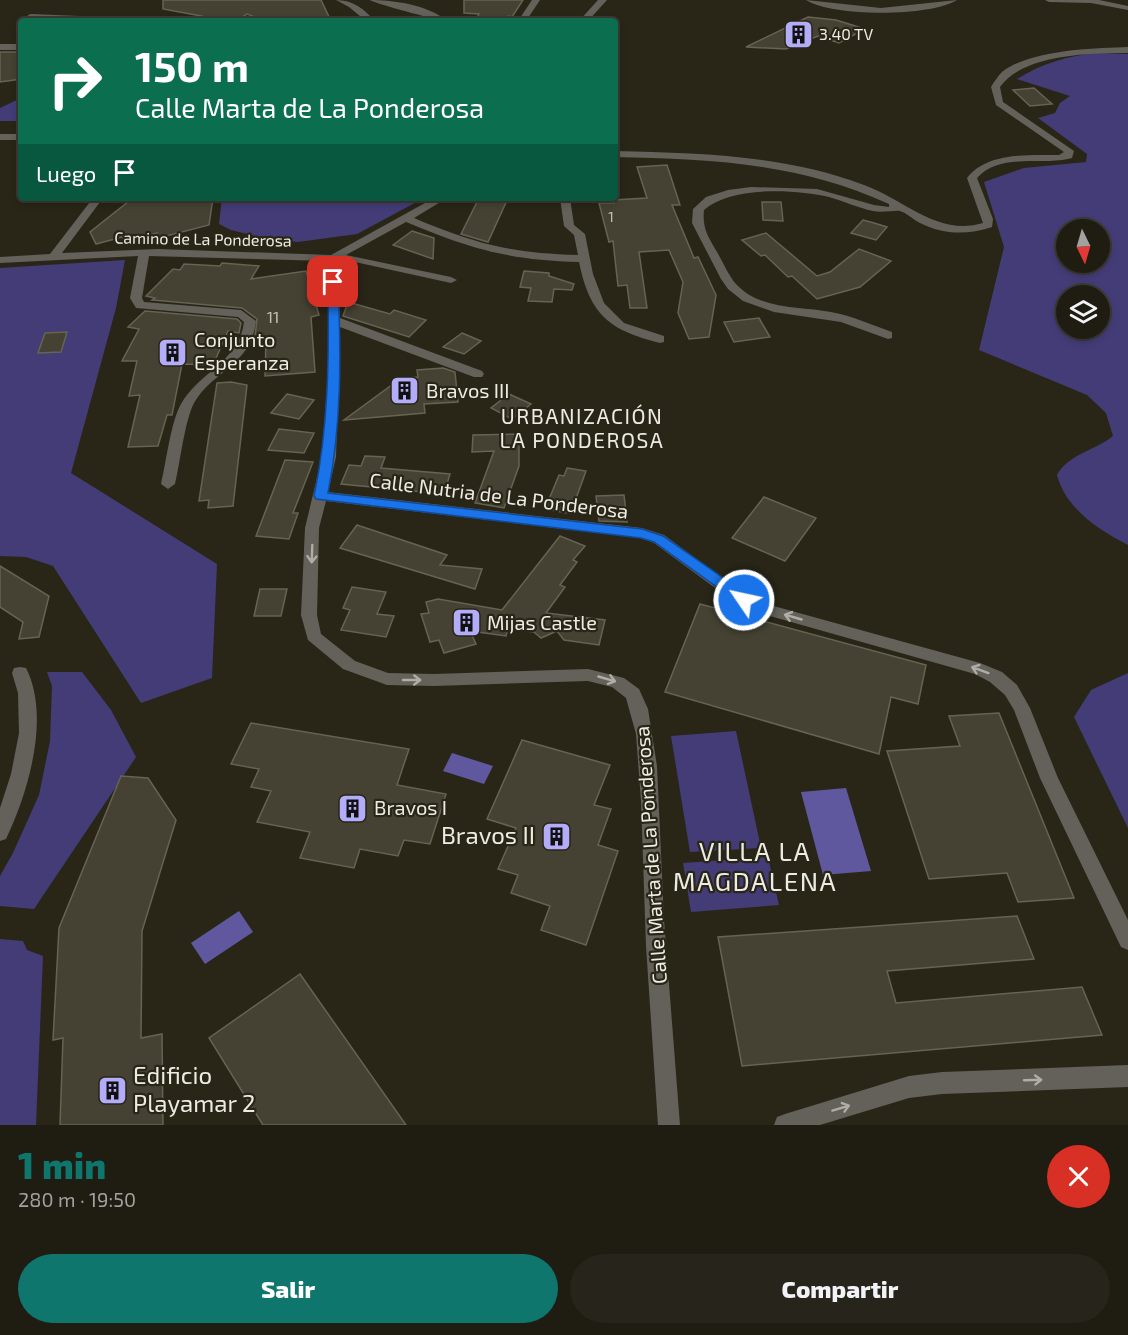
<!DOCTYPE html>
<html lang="es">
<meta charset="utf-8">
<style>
:root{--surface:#1f1c12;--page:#27251b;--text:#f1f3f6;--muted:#a1a19f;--line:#3c3a32;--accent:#0f766e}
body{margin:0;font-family:"Exo 2",sans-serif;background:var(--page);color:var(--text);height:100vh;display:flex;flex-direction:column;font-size:22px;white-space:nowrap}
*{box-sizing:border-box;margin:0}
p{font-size:20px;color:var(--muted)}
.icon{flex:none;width:33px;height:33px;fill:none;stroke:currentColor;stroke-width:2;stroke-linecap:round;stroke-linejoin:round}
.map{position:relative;height:1125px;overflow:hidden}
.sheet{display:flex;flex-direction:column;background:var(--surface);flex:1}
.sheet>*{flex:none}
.guide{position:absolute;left:18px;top:18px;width:600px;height:183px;border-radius:6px;box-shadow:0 3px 9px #0003,0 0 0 2px var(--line);background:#0b6e4f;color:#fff;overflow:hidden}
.needle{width:39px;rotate:175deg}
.fabs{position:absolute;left:1056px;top:219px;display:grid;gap:12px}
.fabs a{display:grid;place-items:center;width:54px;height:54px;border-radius:50%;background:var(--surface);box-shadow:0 3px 9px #0003,0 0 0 2px var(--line);font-size:30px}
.pin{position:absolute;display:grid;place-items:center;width:51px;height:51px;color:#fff;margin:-26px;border-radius:12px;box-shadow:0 3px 9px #0006}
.me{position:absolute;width:66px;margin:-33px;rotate:304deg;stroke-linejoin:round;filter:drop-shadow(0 0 4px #0008)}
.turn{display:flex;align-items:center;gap:21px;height:126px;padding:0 18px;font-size:27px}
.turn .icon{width:78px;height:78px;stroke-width:2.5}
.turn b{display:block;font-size:42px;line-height:51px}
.then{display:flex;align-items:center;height:57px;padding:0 18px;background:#0003;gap:12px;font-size:22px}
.round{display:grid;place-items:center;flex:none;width:63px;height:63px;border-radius:32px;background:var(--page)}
.summary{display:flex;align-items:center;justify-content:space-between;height:102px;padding:0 18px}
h1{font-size:36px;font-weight:800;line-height:45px;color:var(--accent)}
.cta{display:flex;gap:12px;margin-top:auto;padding:12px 18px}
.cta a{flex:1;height:69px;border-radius:36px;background:var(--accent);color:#fff;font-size:24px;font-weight:800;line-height:69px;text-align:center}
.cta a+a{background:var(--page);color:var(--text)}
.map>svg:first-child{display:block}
.green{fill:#443c77;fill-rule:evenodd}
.water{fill:#60589e}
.building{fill:#454233;stroke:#666353;stroke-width:1.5}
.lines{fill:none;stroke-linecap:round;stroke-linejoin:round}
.street{fill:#63615a;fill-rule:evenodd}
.oneway{stroke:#afada5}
.route{fill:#1a73e8;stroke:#114b97;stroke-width:1.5}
.labels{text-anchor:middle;stroke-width:4.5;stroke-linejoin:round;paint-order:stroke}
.far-number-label{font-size:14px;fill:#c3c2b6}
.far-poi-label{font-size:16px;fill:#edece2;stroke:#292618;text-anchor:start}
.far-street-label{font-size:16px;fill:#edece2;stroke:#292618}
.number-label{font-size:16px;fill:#c3c2b6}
.poi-label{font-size:20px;fill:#edece2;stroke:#292618;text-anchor:start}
.street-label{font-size:20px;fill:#edece2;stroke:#292618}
.neighbourhood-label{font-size:21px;letter-spacing:1.5px;fill:#edece2;stroke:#292618}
.near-poi-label{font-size:24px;fill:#edece2;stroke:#292618;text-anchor:end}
.near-neighbourhood-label{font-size:26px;letter-spacing:1.5px;fill:#edece2;stroke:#292618}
</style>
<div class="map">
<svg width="1128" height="1125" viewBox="0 0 1128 1125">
<rect width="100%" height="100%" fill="#292618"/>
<!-- green -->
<g class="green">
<path d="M1098 53 1128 54V545C1099 530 1066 509 1057 475 1067 455 1096 450 1113 436L1106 413 1087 395 979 350 1004 247 984 182 1024 168 1086 162 1087 154 1038 118 1055 113 1060 103 1070 96 1017 79C1043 63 1067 56 1098 53ZM1066 230H1100V262H1066ZM1066 296H1100V328H1066Z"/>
<polygon points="21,98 21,121 0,121 0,108"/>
<polygon points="222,198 424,198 357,234 298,242 267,239 231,230 219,224"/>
<polygon points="125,260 116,308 71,473 217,564 212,678 141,703 53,566 26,557 0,556 0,268"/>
<polygon points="47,672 82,672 111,710 136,757 34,909 0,906 0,876 13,853 39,795 50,741 52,686"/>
<polygon points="1128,673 1128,828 1074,717 1091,690"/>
<polygon points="736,731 761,848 690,852 671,736"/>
<polygon points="768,857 779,905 691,912 683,863"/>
<polygon points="0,939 23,941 27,950 43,956 36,1125 0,1125"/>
</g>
<!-- water -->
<g class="water">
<polygon points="452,753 493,766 484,784 443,771"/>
<polygon points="846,788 871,871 823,875 801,792"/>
<polygon points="239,911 253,932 205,964 191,943"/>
</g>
<!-- building -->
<g class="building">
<polygon points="163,0 321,0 331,21 265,21 247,14 236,21 193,21 201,16 163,9"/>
<polygon points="464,0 523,0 512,17 508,16 505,21 475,21 479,14 464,13"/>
<polygon points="808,17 836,20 865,29 839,43 818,36 786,49 746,47"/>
<polygon points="0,52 21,52 21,79 0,82"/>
<polygon points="1034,88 1052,104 1030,106 1013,90"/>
<polygon points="667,165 680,205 672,205 694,258 698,257 716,295 709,337 689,339 678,313 683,282 669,250 639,252 647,308 630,308 627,285 618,286 613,241 609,242 599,203 614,203 613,200 647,198 637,167"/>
<polygon points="133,198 213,198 209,225 155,239 157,233 125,241 122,237 96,244 90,232"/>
<polygon points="479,198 508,198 488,242 461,234"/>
<polygon points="762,202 781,202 783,221 763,220"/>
<polygon points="863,220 874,223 887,227 876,240 851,233"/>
<polygon points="412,231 434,238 433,259 393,245"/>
<polygon points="766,233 817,276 830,272 859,249 891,261 860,287 817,299 792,276 788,277 765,255 761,256 742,240"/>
<polygon points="222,263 259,266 251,279 306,271 319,315 311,317 315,372 265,376 266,339 255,336 257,319 242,308 152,300 155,298 146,296 173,269 180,270 184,264 220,266"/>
<polygon points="524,271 549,273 549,276 574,284 572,290 554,289 552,302 528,301 531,288 520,287"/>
<polygon points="348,302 390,314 394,310 426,320 409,337 343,316"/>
<polygon points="145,311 237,319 241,323 239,333 228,331 213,365 182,364 172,415 167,415 158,446 128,447 140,395 129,396 137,361 122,361 139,329 128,327"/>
<polygon points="759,318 770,337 734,342 724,322"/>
<polygon points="67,332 61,352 38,353 45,333"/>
<polygon points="462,333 481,341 464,354 443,347"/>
<polygon points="443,368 455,372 458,402 424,404 425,413 344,420 400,379 418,377 417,370"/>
<polygon points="231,382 247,385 233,506 208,508 209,500 199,501 217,383"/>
<polygon points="287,394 314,400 299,419 271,413"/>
<polygon points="509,394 531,404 512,419 491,408"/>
<polygon points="279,429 314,433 304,453 268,450"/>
<polygon points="519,434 519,466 504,508 475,503 494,451 472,452 473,435"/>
<polygon points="365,456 385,457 381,468 450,474 444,494 341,484 349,465 361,466"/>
<polygon points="285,460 313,462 293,513 298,513 289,539 256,536"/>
<polygon points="567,468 586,471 574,504 570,503 566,513 545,509 559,475 564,476"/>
<polygon points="624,495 627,522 599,521 596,496"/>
<polygon points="764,497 816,518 785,561 732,538"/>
<polygon points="357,525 447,555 440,565 482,569 475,589 340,548"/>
<polygon points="560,536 585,546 573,560 577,562 560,585 565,587 546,613 605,620 599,645 564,640 557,631 541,638 534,632 508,629 506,636 470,631 476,644 444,653 439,640 430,642 421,614 429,613 426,602 438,599 502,610"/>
<polygon points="0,566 49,596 39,637 19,639 23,622 0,607"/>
<polygon points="352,587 386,592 377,614 394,616 386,637 341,630 350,610 343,608"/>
<polygon points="260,589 287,589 281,616 254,616"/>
<polygon points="700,604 926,665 918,704 891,697 879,754 665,692"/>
<polygon points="999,713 1074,898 1018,902 1007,873 929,879 887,751 960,746 949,716"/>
<polygon points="251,723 409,749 397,785 446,794 430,844 404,840 398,856 360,849 354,868 300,858 310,832 257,822 271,791 251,787 259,769 231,764"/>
<polygon points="522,740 610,765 594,805 611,809 598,845 618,851 586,945 541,930 550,906 511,893 518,875 498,869 516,828 487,819"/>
<polygon points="121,776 148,778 176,820 142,931 141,1038 162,1034 163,1125 60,1125 63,1038 53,1040 59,928"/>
<polygon points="1017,916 1034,959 887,971 896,1003 1082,987 1102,1035 742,1066 718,937"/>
<polygon points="300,974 406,1125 263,1125 209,1038"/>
</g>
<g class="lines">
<!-- street -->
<g class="street">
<path d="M336 0C353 0 364 9 375 21H366L349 7Z"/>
<path d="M370 0C394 0 428 5 447 21 440 21 376 4 370 0Z"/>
<polygon points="532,0 540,0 526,21 518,21"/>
<polygon points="598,0 607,0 588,21 579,21"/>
<path d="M806 0 881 8 957 0C931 17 832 17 806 0Z"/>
<polygon points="1045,0 1099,0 1128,6 1128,10 1091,3 1049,2"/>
<polygon points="31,14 129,18 133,21 28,19 28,15"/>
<rect x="0" y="44" width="21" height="6"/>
<path d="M1128 47V53C1091 53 1023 54 1000 87L1003 102 1074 151 1072 158 1068 159C1039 165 999 153 977 178L993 219 992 227C967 235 944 235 920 223 914 220 907 213 900 211 895 210 882 213 873 211 858 208 844 201 829 197 795 189 731 186 704 210 702 228 708 237 717 252 723 262 728 275 736 284 760 310 799 306 831 312 853 316 872 325 892 332V338L888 339 841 322 774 312 743 301 728 289 721 279 692 223 693 209 706 197 728 190 751 187 817 189 874 205 889 207V204C800 163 711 159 615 157V151C699 153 785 155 864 185 904 199 938 237 983 223L967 178C987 152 1029 155 1059 155L1064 152 996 105 991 87C994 82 998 76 1002 72 1030 50 1093 48 1128 47Z"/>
<rect x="0" y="134" width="21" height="6"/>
<path d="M93 198H103L62 253 158 249 331 255 434 198H447L414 218C476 244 510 253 578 255L574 235 564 226 560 198H570L574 225 585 234 593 274 604 303 624 323 664 336V342L660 343C609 330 590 315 579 262 508 260 471 249 406 222L346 255 451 277 457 280 451 283 355 262H339L340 318 482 371 484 374 482 377H474L340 327 336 457 328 492 642 528 664 535 732 585 770 605 980 663 1002 672 1017 685 1030 708 1058 778 1128 920V950L1121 947 1040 778 1014 710 1005 695 990 682 975 674 759 613 722 593 654 543 641 538 326 501 319 528 317 615 321 634 355 661 388 673 434 674 588 669 624 678 639 689 648 709 657 766 664 920 680 1125H658L646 946 641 801 636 734 626 698 612 687 588 681 434 686 387 685 343 669 308 640 301 615 305 528 322 457 329 356 327 261 149 256 142 298 144 302 241 310 256 321C251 366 213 370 194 403 185 420 180 463 175 484L168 489 161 484C166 463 171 421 181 404 199 372 239 362 244 322L238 317 136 308 130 298 138 256 0 263V257L50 254Z"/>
<path d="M20 667 26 668C51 717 28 793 6 839L0 841V808L11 774 19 733 18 693 12 673 14 668Z"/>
<polygon points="1128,1065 1128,1087 942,1094 909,1098 820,1125 774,1125 777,1117 785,1114 909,1076 942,1072"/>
</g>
</g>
<!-- one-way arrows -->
<defs><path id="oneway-shaft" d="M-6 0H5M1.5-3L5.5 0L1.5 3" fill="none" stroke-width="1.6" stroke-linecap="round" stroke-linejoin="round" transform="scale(1.5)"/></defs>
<g class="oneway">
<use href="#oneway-shaft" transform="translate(312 554) rotate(92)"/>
<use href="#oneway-shaft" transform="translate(793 617) rotate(-164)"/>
<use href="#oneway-shaft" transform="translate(980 670) rotate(-160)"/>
<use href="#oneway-shaft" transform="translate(607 679) rotate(16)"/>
<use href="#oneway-shaft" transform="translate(412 680)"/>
<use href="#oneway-shaft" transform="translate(1033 1080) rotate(-2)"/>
<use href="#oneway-shaft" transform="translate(841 1108) rotate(-17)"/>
</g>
<!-- route -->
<path class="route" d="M333 279 338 282C341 352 342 423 328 493L642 529 663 536 749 596V603H739L654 542 641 538 316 499 314 496C329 426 329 354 328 282Z"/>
<!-- icons -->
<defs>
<symbol id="building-square" viewBox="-11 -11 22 22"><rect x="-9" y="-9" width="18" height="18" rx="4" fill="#b3adf9" stroke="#292618"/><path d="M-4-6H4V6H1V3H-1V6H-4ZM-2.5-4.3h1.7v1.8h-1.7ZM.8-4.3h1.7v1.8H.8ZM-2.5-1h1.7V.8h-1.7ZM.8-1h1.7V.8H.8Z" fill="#111"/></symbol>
</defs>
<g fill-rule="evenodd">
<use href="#building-square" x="782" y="18" width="33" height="33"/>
<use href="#building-square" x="156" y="336" width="33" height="33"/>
<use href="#building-square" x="388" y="374" width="33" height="33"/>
<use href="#building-square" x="450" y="606" width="33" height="33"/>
<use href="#building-square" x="336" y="792" width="33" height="33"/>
<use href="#building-square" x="540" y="820" width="33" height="33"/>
<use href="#building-square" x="96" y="1074" width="33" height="33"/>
</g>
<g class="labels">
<!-- far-number labels -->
<g class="far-number-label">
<text x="611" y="222">1</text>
</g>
<!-- far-poi labels -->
<g class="far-poi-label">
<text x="819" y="40">3.40 TV</text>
</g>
<!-- far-street labels -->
<g class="far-street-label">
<text transform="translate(203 239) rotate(1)" y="6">Camino de La Ponderosa</text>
</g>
<!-- number labels -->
<g class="number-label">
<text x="273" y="323">11</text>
</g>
<!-- poi labels -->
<g class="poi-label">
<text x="194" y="347">Conjunto<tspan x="194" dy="23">Esperanza</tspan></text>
<text x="426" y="398">Bravos III</text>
<text x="487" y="630">Mijas Castle</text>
<text x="374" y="815">Bravos I</text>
</g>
<!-- street labels -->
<g class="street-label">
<text transform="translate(499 496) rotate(7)" y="7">Calle Nutria de La Ponderosa</text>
<text transform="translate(651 855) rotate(-94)" y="7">Calle Marta de La Ponderosa</text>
</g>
<!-- neighbourhood labels -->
<g class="neighbourhood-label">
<text x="582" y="424">URBANIZACIÓN<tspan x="582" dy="24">LA PONDEROSA</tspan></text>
</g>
<!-- near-poi labels -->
<g class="near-poi-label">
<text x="535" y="844">Bravos II</text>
<text x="133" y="1084" text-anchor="start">Edificio<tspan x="133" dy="28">Playamar 2</tspan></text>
</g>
<!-- near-neighbourhood labels -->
<g class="near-neighbourhood-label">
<text x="755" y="861">VILLA LA<tspan x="755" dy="30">MAGDALENA</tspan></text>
</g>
</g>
</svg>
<div class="fabs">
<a><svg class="needle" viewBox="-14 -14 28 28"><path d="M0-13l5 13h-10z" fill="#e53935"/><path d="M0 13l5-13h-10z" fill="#a1a19f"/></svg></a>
<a><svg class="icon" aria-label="layers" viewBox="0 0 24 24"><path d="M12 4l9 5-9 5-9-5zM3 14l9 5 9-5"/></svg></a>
</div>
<div class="pin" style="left:333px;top:282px;background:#d93025"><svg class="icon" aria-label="arrive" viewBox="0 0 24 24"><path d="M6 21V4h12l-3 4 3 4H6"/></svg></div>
<svg class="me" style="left:744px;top:600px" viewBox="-20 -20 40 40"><circle r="17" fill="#1a73e8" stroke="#fff" stroke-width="3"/><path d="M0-11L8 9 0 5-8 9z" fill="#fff"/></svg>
<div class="guide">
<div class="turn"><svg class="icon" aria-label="right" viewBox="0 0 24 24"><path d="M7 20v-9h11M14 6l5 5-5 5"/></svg><div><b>150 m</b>Calle Marta de La Ponderosa</div></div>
<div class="then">Luego<svg class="icon" aria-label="arrive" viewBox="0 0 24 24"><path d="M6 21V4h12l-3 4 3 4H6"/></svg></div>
</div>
</div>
<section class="sheet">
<div class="summary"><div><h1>1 min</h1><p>280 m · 19:50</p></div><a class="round" style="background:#d93025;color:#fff"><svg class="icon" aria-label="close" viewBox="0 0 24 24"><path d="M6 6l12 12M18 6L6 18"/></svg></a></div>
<div class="cta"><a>Salir</a><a>Compartir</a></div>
</section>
